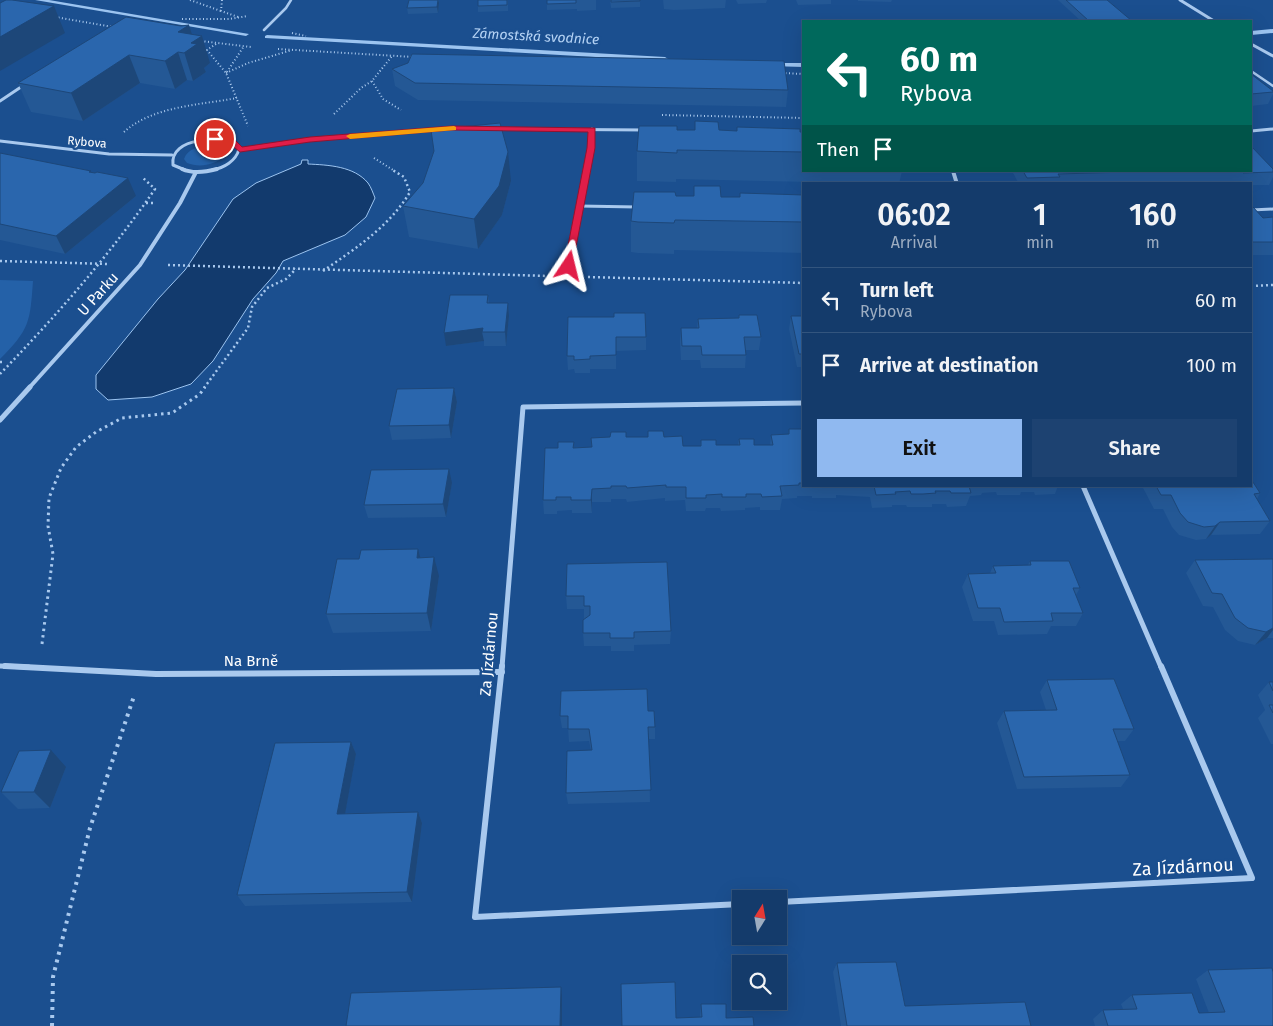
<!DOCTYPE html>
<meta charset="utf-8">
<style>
:root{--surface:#143b6b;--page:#1d4271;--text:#f1f3f6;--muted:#9dadc1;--line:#33557e;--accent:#90b9f0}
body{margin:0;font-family:"Fira Sans",sans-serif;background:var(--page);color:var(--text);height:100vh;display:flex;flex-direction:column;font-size:19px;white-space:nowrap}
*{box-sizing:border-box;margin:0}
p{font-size:16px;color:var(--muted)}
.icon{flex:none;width:28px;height:28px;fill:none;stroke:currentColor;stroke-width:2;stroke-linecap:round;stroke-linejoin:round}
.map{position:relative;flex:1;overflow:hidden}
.side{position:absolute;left:802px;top:182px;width:450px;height:305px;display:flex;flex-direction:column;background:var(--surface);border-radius:0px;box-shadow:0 5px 20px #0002,0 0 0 1px var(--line)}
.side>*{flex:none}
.hud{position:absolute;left:802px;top:20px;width:450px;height:152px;border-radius:0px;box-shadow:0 5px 20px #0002,0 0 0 1px var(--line);background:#00695c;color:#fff;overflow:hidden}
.needle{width:32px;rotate:11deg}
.tools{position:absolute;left:732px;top:890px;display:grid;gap:10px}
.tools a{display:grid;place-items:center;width:55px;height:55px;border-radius:0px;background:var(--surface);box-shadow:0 5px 20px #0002,0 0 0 1px var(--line);font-size:25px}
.pin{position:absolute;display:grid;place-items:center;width:42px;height:42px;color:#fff;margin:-21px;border:2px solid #fff;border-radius:50%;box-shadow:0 1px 5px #0007}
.me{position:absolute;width:55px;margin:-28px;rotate:10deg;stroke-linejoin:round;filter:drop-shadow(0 0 4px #0008)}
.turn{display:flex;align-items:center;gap:18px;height:105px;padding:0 15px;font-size:22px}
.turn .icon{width:65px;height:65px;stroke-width:2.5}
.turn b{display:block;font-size:35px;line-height:42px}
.then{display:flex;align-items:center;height:48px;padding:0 15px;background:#0003;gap:10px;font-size:19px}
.eta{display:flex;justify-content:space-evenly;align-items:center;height:85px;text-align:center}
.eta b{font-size:30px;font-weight:600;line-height:35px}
.primary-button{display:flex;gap:10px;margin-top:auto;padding:10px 15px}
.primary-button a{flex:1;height:58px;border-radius:0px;background:var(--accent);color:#111;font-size:20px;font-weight:600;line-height:58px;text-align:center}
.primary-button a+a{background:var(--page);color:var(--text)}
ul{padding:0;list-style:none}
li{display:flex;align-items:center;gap:15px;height:65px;padding:0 15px;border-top:1px solid var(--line)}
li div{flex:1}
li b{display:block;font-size:19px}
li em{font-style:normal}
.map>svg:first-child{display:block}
.green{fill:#2461a8}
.water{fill:#123a6d;stroke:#9cc4f0}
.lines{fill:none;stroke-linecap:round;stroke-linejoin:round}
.stream{fill:#9cc4f0;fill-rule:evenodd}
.path-far3{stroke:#a9c9ee;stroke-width:2;stroke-dasharray:1 2.5;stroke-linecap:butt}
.path-far2{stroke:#a9c9ee;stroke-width:2.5;stroke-dasharray:2 3;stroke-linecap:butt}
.path-far1{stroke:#a9c9ee;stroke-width:3;stroke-dasharray:2.5 4;stroke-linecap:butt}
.path{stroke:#a9c9ee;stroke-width:4;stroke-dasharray:3 5;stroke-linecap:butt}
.lane-far1{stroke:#a9c9ee;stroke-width:2.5}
.lane{stroke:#a9c9ee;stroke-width:3}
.street-far3{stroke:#a9c9ee;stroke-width:3}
.street-far2{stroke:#a9c9ee;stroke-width:4}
.street-far1{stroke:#a9c9ee;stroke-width:5}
.street{stroke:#a9c9ee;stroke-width:6}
.wall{fill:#245895}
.shaded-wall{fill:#1d4779}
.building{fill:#2a66ad;stroke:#1d4779}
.route{fill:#e11d48;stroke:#92132f}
.slow{fill:#f59e0b}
.labels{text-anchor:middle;stroke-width:5;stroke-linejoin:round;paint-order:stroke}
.far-street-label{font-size:12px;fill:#fff;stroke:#1b4f8f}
.far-water-label{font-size:14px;font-style:italic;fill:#b5d3f5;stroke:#1b4f8f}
.street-label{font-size:15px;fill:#fff;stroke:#1b4f8f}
.near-street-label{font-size:18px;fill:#fff;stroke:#1b4f8f}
</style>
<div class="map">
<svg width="1273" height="1026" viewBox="0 0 1273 1026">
<rect width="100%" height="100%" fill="#1b4f8f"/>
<!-- green -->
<g class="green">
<path d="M208 145 223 148 226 152 225 156C214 165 200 168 187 163L184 159C188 148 199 147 208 145Z"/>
<path d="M0 280 33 281C30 322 30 329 0 359Z"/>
</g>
<!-- water -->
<path class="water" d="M302 160H308V164C328 165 354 166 368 183 371 187 373 193 375 198L366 217 345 235 283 261 276 273 253 299 213 361 191 384 152 397 108 400 96 389V375L158 299 185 270 233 199 256 183 301 164Z"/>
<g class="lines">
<!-- stream -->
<g class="stream">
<polygon points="35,0 49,0 249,34 246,36"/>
<polygon points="1273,29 1273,33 1251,35 1251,31"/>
<polygon points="267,35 665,57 668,59 665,61 265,38 265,36"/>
<polygon points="771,63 804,63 804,67 769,66 768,65"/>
</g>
<!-- path-far3 -->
<g class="path-far3">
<polyline points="190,0 221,11"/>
<polyline points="222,0 221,11 238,17"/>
<polyline points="55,17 113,27"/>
<polyline points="182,19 229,19 248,16"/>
<polyline points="292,33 306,36"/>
<polyline points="201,41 251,47"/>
<polyline points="216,44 207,50 226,73 248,126"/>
<polyline points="278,49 414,57"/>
<polyline points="227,72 244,46"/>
<polyline points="226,73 248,63 292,50"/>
<polyline points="782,73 804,74"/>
<polyline points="372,81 383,99 401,110"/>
<polyline points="334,114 361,88 372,81 392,56"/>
<polyline points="662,115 804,118"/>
<path d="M124 132C153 106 200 105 237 98"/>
<polyline points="374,158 393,170"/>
</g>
<!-- path-far2 -->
<g class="path-far2">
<polyline points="146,203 153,203"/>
<polyline points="0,261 109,264"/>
<polyline points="168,265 549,276"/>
<path d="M323 271C356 248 389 227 410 192L404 177 391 169"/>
<polyline points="588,277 804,283"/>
<polyline points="1251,286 1273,285"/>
<polyline points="0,362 4,362"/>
<path d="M0 374C56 316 109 256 155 189L142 177"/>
<polyline points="204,388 248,328 252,307 267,288 286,279 296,269"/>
</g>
<!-- path-far1 -->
<polyline class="path-far1" points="42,644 53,554 48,526 49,498 61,468 76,447 96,432 122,418 172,413 200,394 205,387"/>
<!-- path -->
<polyline class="path" points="52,1026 53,977 90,828 134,696"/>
<!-- lane-far1 -->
<g class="lane-far1">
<polyline points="264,30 286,8 291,0"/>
<polyline points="1251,71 1273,86"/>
</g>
<!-- lane -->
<g class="lane">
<polyline points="579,206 637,207"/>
<polyline points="1251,210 1273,209"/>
</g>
<!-- street-far3 -->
<g class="street-far3">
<polyline points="1180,0 1214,21"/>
<polyline points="1251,44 1273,56"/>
<polyline points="0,101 24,85"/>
<polyline points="497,129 646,130"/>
<polyline points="1251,131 1273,129"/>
<polyline points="0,141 109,154 172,155"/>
<polyline points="240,150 310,140 453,128"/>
<path d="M185 170 173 165C169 137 223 134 239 149 236 161 224 168 212 170"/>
<polyline points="587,170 592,129"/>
</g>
<!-- street-far2 -->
<g class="street-far2">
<path d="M182 169C193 174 206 172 217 169"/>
<polyline points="953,171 957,184"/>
<polyline points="569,266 587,169"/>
<polyline points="29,388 140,265 180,203 196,172"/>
</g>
<!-- street-far1 -->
<g class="street-far1">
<polyline points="0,420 30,387"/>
<polyline points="1083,486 1161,667"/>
<polyline points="0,666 29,667"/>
<polyline points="502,667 523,407 804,403"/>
</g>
<!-- street -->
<g class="street">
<polyline points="5,666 156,674 502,672"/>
<polyline points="502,666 475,917 741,904"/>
<polyline points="779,902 1252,878 1161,666"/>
</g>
</g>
<!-- wall -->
<g class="wall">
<polygon points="409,0 439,0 439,3 438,13 408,14 407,8"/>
<polygon points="508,0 508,11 478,12 478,6"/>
<polygon points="547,0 596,0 596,10 577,11 577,8 577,9 547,10"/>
<polygon points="610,0 640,0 640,7 611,8"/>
<polygon points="663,0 726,0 725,8 674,10 664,9"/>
<polygon points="736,0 767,0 766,3 738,4"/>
<polygon points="796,0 831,0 831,4 798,5"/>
<polygon points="858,0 892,0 891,2 858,1"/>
<polygon points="1058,0 1107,0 1132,21 1081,21"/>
<polygon points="192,35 210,63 204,68 206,72 193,81 187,80 175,89 140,83 83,121 31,112 18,83"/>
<polygon points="392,69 788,90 786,107 418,100 395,86"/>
<polygon points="1251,74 1273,91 1273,94 1268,104 1251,106"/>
<polygon points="677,130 719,130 804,152 804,171 902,171 899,184 859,184 859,183 676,179 676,182 637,181 637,151"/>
<polygon points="0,153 92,173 136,196 65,254 0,240"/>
<polygon points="1273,169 1273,177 1269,185 1251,185 1251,184 1235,184 1234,182 1169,184 1019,184 1012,171 1251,171"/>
<polygon points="511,181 502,215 478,249 409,237 403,206"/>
<polygon points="804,195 804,253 674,250 674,254 638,253 631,252 631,221 676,196 740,197"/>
<polygon points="1251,207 1263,218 1273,217 1273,255 1251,255"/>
<polygon points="488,295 489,303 508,303 509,316 506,346 484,346 484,341 446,346"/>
<polygon points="739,315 761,337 759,350 745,350 746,355 745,368 701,368 700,360 681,360 680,342 681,328 697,328 698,319 738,318"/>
<polygon points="791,316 804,316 804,367 797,367 789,329"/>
<polygon points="568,317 646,337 646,350 616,351 616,369 590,369 590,373 575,373 574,369 568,370 567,356"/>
<polygon points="454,388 457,402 451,438 392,440 389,426"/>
<polygon points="789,429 804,429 804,486 1058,486 1055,494 1035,495 1034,492 1021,492 1020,495 997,495 996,492 982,493 981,495 970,496 966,506 947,507 946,504 932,504 932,507 907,507 906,505 892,505 892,507 872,508 870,497 836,495 836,498 812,498 812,496 797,496 797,498 782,499 780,510 760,510 760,507 745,508 745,510 721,511 720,508 706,508 705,511 686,511 685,500 665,501 665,498 627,502 626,499 611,499 611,502 592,502 592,513 572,513 572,510 557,511 557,514 544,514 543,500 558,448 592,447 626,437 648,437 648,431 664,437 683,446 700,446 701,440 716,445 738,445 739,439 754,445 770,445 771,435 788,434"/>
<polygon points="452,483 446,517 368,518 364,505"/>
<polygon points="1142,486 1251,486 1260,493 1257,499 1270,521 1260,534 1211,535 1206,539 1196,540 1179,535 1172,527 1163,509 1154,509"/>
<polygon points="420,558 439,576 431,631 333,633 326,614"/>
<polygon points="1273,559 1273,638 1267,638 1255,645 1238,641 1225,630 1213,607 1203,606 1186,573 1195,560"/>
<polygon points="1030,561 1080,588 1076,595 1083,613 1076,626 1051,626 1047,634 998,635 994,621 973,621 962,587 968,574 990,573 993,566 1028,565"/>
<polygon points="567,564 671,631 670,644 634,645 634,651 611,651 611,646 584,646 583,633 584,619 584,609 567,609 566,596"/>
<polygon points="1047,680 1134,729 1125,741 1117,741 1130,775 1121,787 1017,789 997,723 1004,711 1046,710 1040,692"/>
<polygon points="1269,682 1273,682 1273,744 1271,744 1258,718 1265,710 1258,695"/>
<polygon points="648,711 655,727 655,739 649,739 650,802 568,804 566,793 591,750 589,741 569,742 568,728 562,728 560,716"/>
<polygon points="351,742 356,754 345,813 418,812 422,823 412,902 245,906 237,895"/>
<polygon points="66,767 50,808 18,809 1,792"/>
<polygon points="837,963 905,1006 1031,1026 841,1026 833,972"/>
<polygon points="1208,970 1273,1026 1095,1026 1093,1019 1103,1010 1123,1009 1121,1004 1132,995 1199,1013 1209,1013 1196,979"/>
<polygon points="701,1004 726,1018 676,1018 700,1017"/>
</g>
<!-- shaded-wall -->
<g class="shaded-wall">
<polygon points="438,0 439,3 438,13 437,7"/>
<polygon points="54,6 65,33 0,71 0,37"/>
<polygon points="189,25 194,41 202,36 210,63 204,68 206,72 193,81 178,32"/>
<polygon points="178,52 187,80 175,89 165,61"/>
<polygon points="129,55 140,83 83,121 71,93"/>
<polygon points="508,152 511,181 502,215 478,249 474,219"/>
<polygon points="128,178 136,196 65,254 56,236"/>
<polygon points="508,303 509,316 506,346 505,332"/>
<polygon points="483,328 482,332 484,341 446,346 444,333"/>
<polygon points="454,388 457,402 451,438 449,425"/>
<polygon points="449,469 452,483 446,517 443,504"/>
<polygon points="592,489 592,513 591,500"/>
<polygon points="1220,522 1211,535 1206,539 1215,526"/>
<polygon points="418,549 423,568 417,558"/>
<polygon points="434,557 439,576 431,631 427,613"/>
<polygon points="1273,628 1273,630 1267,638 1255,645 1266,632"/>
<polygon points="351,742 356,754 343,825 337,814"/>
<polygon points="51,750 66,767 50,808 34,792"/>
<polygon points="418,812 422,823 412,902 407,892"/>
<polygon points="561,987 562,996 562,1026 560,1026"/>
</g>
<!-- building -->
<g class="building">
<polygon points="6,0 12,0 54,6 0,37 0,3"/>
<polygon points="409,0 438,0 437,7 407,8"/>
<polygon points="478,0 507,0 507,5 478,6"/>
<polygon points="547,0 576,0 576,3 547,4"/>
<polygon points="611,0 640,0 640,1 611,2"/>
<polygon points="1066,0 1107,0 1132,21 1089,21"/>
<polygon points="126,17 181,26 189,25 178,32 202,36 191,43 197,44 184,53 178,52 165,61 129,55 71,93 18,83"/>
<polygon points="412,54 784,61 788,90 415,83 392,69 408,63"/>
<polygon points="1251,74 1273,91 1273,92 1251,94"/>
<polygon points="695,121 718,122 719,130 737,131 737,127 800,129 800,132 804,132 804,152 677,150 677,153 637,151 639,126 677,126 677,130 695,130"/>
<polygon points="500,123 508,152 499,186 474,219 403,206 423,183 434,151 431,130"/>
<polygon points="1251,146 1273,169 1273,172 1243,173 1242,171 1251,171"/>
<polygon points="0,153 91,171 89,172 95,173 97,172 128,178 56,236 0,224"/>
<polygon points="1023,171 1163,171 1058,174 1060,177 1027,178"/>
<polygon points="694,186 720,186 721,197 740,197 740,193 804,195 804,222 675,220 674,223 638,222 631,221 634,192 675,192 676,196 694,196"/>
<polygon points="1251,207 1253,207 1263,218 1273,217 1273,242 1251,242"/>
<polygon points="450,295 488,295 487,303 508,303 505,332 482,332 483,328 444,333"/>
<polygon points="614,313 645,313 646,337 616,337 616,355 590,356 590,359 574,360 574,356 567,356 568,317 614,317"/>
<polygon points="739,315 757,315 761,337 744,337 746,355 702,355 701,346 682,346 681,328 699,328 698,319 739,318"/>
<polygon points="791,316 804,316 804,354 799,354"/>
<polygon points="454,388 449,425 389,426 397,389"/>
<polygon points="789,429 804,429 804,483 799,483 799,485 780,486 782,496 762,497 761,494 746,494 746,497 722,497 722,494 706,495 706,498 686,498 686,487 666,487 666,485 627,488 626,486 611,486 611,488 592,489 591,500 571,500 571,497 556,497 556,500 543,500 545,448 558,448 558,442 574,442 573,448 592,447 591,438 610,437 611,432 626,432 626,437 648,437 648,431 663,431 664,437 682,436 683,446 701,446 701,440 716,440 716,445 740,445 739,439 754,439 754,445 773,445 771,435 789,434"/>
<polygon points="449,469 443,504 364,505 371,470"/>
<polygon points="1251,479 1260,493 1254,494 1270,521 1220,522 1215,526 1204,527 1188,522 1180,513 1171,495 1161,495 1156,486 1251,486"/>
<polygon points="874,486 969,486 971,493 951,493 950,491 935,491 936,493 923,494 911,494 910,491 895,492 896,494 876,495"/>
<polygon points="418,549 417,558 434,557 427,613 326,614 337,559 359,559 361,550"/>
<polygon points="1273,559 1273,628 1266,632 1248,628 1235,618 1222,594 1212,593 1195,560"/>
<polygon points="1030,561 1069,561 1080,588 1073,588 1083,613 1051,613 1053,621 1004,622 1000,608 978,608 968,574 996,573 993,566 1031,565"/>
<polygon points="667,562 671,631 634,632 634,638 610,638 610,633 583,633 583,620 590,615 590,606 584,606 584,596 566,596 567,564"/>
<polygon points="1114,679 1134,729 1113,729 1130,775 1024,777 1004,711 1057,710 1047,680"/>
<polygon points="1269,682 1273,682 1273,691"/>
<polygon points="647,689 648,711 654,711 655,727 648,727 651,790 566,793 567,751 592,750 589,729 568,729 568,716 560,716 561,691"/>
<polygon points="1269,705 1273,705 1273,713"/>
<polygon points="351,742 337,814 418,812 407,892 237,895 275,743"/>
<polygon points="51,750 34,792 1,792 19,751"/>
<polygon points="896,962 905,1006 1025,1002 1031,1026 847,1026 837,963"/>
<polygon points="1272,968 1273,972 1273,1026 1108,1026 1103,1010 1137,1009 1132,995 1192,993 1199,1013 1225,1012 1208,970"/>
<polygon points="675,982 676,1018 702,1017 701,1004 726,1004 726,1018 753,1017 754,1026 622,1026 621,984"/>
<polygon points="561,987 560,1026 346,1026 351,993"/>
</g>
<!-- route -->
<polygon class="route" points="452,126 595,128 595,148 572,268 565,268 564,266 587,148 588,132 452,130 310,142 240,152 230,144 211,139 215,137 235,140 242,147 310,137"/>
<!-- slow -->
<polygon class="slow" points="454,126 456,127 456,130 350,139 346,136 350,134"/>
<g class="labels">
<!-- far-street labels -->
<g class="far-street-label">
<text transform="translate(87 142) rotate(5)" y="4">Rybova</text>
</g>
<!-- far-water labels -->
<g class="far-water-label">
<text transform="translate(536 36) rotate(3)" y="5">Zámostská svodnice</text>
</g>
<!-- street labels -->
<g class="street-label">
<text transform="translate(98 294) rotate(-48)" y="5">U Parku</text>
<text transform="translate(489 654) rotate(-85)" y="5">Za Jízdárnou</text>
<text x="251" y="666">Na Brně</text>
</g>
<!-- near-street labels -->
<g class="near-street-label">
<text transform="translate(1183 867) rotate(-3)" y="6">Za Jízdárnou</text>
</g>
</g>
</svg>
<div class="tools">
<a><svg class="needle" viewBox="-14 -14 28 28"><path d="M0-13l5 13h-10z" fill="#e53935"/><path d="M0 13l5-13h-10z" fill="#9dadc1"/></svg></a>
<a><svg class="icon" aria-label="search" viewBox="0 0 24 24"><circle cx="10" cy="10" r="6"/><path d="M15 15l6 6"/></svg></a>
</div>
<div class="pin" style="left:215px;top:139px;background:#d93025"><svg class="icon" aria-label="arrive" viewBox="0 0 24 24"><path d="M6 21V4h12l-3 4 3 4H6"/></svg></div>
<svg class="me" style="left:569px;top:266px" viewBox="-20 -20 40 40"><path d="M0-17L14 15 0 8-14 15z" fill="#e11d48" stroke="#fff" stroke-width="4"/></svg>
<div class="hud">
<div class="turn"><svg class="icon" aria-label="left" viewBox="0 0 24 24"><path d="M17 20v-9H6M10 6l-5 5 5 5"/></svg><div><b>60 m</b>Rybova</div></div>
<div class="then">Then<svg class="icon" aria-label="arrive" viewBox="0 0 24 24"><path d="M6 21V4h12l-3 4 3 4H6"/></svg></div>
</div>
<section class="side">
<div class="eta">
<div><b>06:02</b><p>Arrival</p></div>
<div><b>1</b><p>min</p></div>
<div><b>160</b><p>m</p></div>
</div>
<ul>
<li><svg class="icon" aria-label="left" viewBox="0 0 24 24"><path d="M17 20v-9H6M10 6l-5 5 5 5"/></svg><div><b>Turn left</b><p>Rybova</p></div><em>60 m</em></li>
<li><svg class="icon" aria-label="arrive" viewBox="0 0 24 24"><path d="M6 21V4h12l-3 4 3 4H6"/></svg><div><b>Arrive at destination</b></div><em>100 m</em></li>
</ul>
<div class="primary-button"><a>Exit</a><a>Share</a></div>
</section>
</div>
